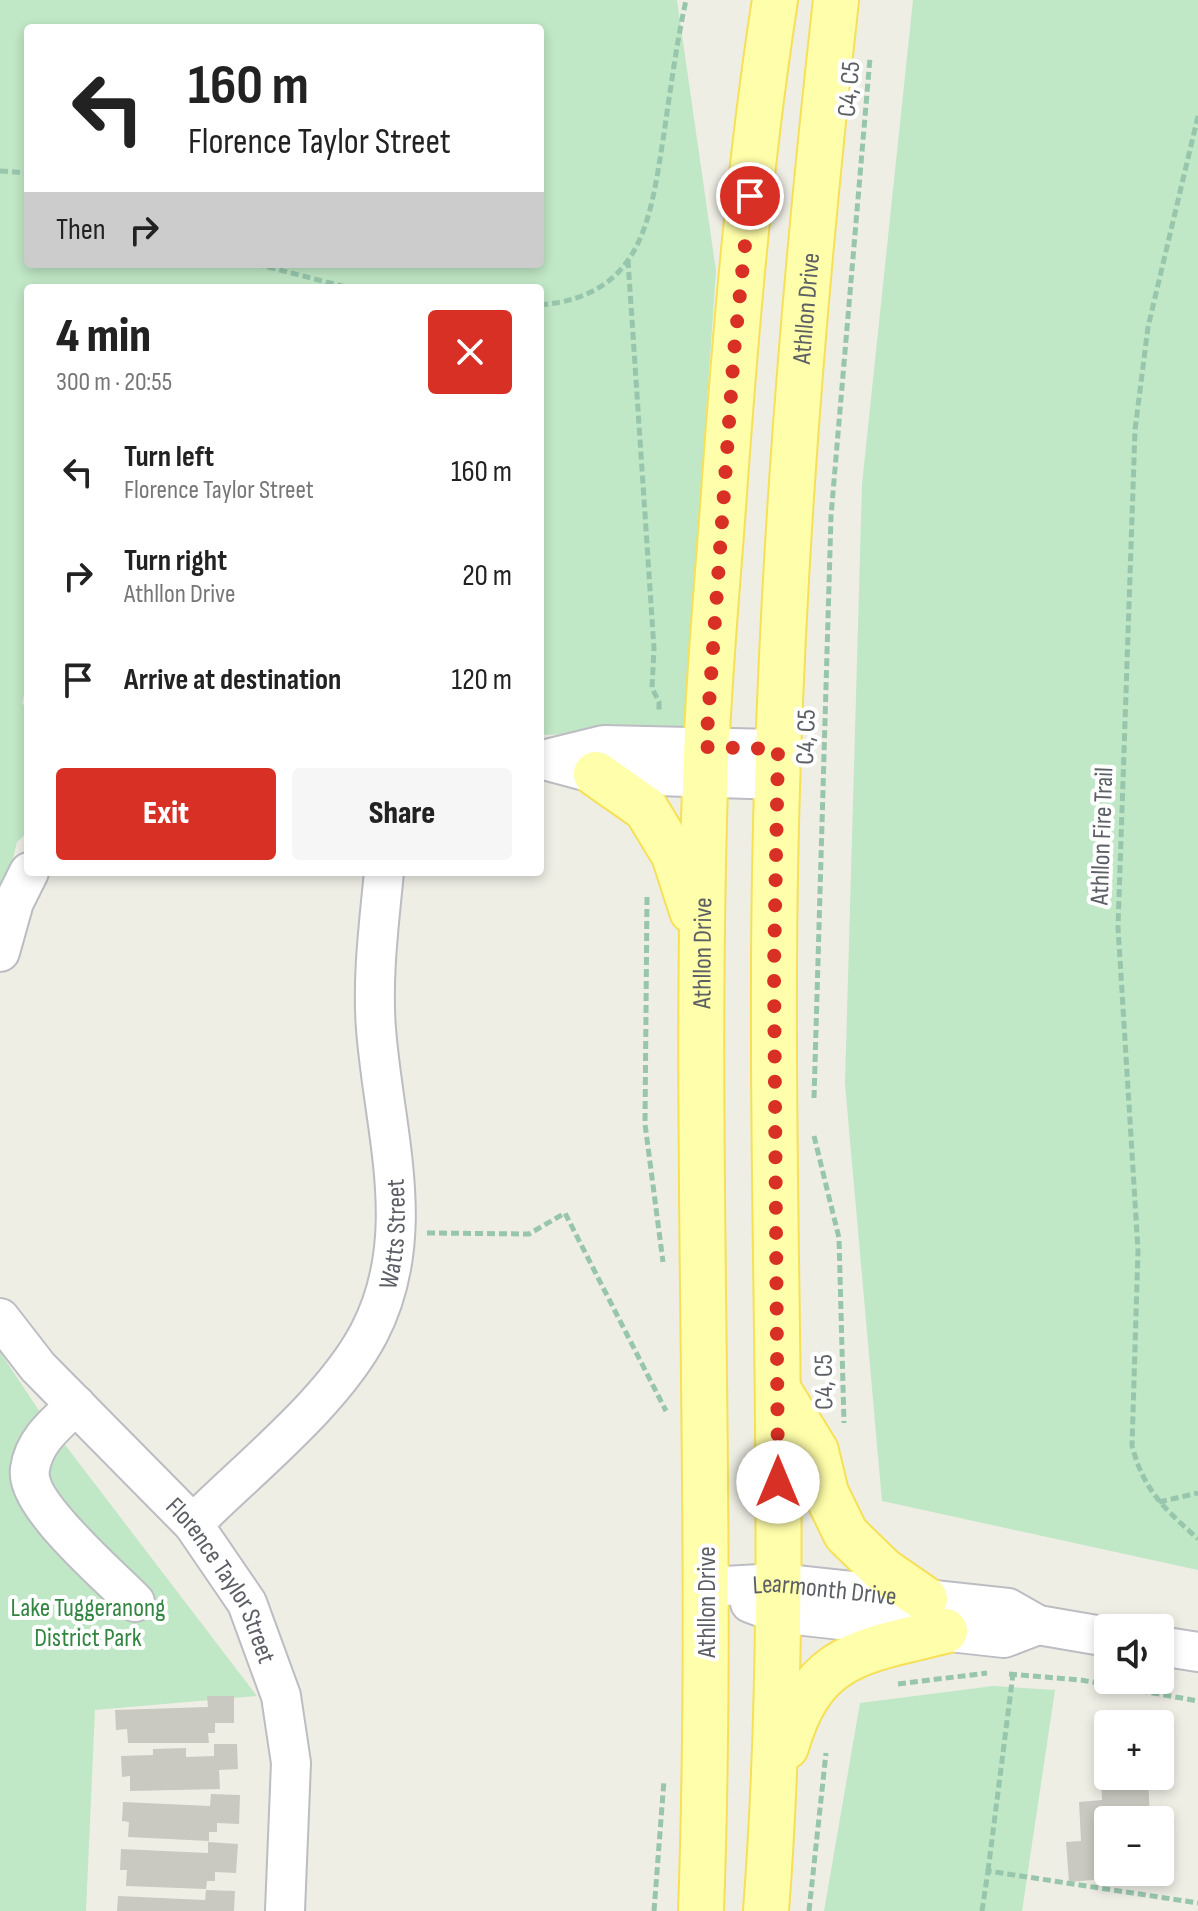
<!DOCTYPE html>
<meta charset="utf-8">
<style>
:root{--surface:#fff;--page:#f6f6f6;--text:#222;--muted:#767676;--accent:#d93025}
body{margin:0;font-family:"Sofia Sans Condensed",sans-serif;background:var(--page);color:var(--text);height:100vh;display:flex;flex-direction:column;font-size:30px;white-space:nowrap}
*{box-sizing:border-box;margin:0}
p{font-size:26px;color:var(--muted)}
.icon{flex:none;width:44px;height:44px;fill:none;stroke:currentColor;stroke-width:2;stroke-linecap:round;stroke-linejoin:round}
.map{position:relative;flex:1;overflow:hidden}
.sheet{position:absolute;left:24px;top:284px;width:520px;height:592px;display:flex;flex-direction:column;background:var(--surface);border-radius:8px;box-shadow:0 4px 12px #0003}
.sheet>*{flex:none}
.guide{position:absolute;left:24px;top:24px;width:520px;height:244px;border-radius:8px;box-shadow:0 4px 12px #0003;background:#fff;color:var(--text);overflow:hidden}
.controls{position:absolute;left:1094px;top:1614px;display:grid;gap:16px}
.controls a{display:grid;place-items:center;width:80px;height:80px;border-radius:8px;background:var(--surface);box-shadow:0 4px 12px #0003;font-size:40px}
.pin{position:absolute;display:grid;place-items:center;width:68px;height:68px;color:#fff;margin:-34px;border:4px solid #fff;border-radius:50%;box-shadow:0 2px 8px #0007}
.me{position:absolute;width:88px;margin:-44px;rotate:0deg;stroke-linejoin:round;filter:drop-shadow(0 0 6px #0008)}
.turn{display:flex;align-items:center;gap:28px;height:168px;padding:0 32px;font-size:36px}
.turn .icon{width:104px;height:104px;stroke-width:2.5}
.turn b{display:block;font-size:56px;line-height:68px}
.then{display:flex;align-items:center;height:76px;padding:0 32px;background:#0003;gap:16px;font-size:30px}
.round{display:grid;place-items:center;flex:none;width:84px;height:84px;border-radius:8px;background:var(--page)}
.headline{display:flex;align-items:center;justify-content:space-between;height:136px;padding:0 32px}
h1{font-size:48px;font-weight:800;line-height:60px}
.cta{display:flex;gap:16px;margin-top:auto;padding:16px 32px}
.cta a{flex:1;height:92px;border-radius:8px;background:var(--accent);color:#fff;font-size:32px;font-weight:800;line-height:92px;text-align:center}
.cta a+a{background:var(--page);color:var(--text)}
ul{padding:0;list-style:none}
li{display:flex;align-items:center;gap:24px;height:104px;padding:0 32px}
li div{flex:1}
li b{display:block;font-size:30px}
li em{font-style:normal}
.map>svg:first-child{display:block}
.green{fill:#c0e7c6;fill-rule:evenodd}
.building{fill:#cac9c1}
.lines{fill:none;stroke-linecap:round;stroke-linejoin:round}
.minor-casing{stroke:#bcbdc3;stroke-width:42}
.major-casing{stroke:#f5e058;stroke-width:48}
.path{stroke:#98c6ac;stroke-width:5;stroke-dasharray:8 4;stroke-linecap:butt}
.minor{stroke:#fff;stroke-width:38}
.major{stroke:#fffeaa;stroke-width:44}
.route{stroke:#d93025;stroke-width:14;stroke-dasharray:0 25.2}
.labels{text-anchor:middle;stroke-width:8;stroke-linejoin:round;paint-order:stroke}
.street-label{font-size:26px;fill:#5c5f65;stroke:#fff}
.park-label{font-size:26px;fill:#338642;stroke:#fff}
</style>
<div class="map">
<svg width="1198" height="1911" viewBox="0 0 1198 1911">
<rect width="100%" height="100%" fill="#efeee5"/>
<!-- green -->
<g class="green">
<path d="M0 0H677L716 271 684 731 540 735V288H28V678L22 703 28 710V832L17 842 0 912ZM28 28H540V264H28Z"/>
<polygon points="913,0 1198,0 1198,1570 882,1501 845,1084 862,484"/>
<polygon points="0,1352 40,1412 257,1696 95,1710 86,1911 0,1911"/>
<polygon points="993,1686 1055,1690 1022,1911 824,1911 860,1703"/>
</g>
<!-- building -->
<g class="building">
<polygon points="207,1696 234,1696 234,1723 215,1723 215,1733 208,1733 209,1743 128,1743 127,1729 116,1730 115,1710 208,1707"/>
<polygon points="1108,1740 1108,1776 1148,1776 1150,1820 1108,1820 1108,1845 1102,1845 1105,1879 1069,1882 1066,1842 1081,1841 1079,1802 1102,1800 1099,1741"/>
<polygon points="214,1744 237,1744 238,1769 219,1770 220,1789 130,1791 130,1776 122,1777 121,1756 153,1755 153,1749 186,1748 186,1757 214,1756"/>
<polygon points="211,1794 240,1795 239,1824 217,1823 217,1832 209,1832 209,1841 128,1837 129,1822 122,1821 123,1802 210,1806"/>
<polygon points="208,1842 238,1844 236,1873 215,1872 215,1881 207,1881 206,1889 126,1886 127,1870 120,1870 121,1849 208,1853"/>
<polygon points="1119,1872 1153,1872 1153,1879 1120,1881"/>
<polygon points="206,1890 235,1891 234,1911 117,1911 118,1896 205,1900"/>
</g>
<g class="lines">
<defs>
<g id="minor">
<polyline points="540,759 596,774 778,780"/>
<polyline points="547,759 604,745 778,749"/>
<polyline points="0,952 14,902 29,872"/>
<path id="s1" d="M0 1318 38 1367 193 1524 247 1603 281 1696 291 1763 285 1911"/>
<path d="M76 1405C57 1423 34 1440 30 1469 24 1504 110 1576 135 1602"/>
<path id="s2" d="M193 1524C249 1468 333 1402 369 1333 420 1235 384 1132 376 1029 372 977 379 924 384 872"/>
<path id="s3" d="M707 1587 777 1583 1008 1608 1038 1625 1108 1637"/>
<polyline points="750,1603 777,1613 1004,1638 1038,1625"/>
<polyline points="1160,1646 1198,1652"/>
</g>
<g id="major">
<polyline points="596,774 646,809 674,855 692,911"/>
<polyline points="778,1389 816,1451 826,1493 846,1534 883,1570 925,1599"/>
<path d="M786 1747C813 1654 859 1652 945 1631"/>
<path id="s4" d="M701 1911C715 1526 692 1141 706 757 709 673 717 590 723 507 735 338 749 168 775 0"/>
<path id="s5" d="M766 1911C790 1598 772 1283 774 969 775 645 800 322 836 0"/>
</g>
</defs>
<!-- minor casing -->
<use href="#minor" class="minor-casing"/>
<!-- major casing -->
<use href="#major" class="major-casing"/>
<!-- path -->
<g class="path">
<path d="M1198 116 1148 327 1135 430 1118 927 1138 1250 1132 1446C1144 1491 1165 1509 1198 1539"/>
<polyline points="0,171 28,173"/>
<polyline points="628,260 654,649 652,688 659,702 659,712"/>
<polyline points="256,264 350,288"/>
<path d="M540 305C641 296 650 222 663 140 670 93 676 46 686 0"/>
<polyline points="647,897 645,1124 663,1262"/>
<polyline points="814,1098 831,516 870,58"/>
<polyline points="814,1136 839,1238 844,1423"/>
<polyline points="427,1233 529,1234 565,1213 666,1411"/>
<polyline points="1159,1502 1198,1493"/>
<polyline points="1009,1674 1081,1680 1198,1701"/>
<polyline points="898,1684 987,1673"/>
<polyline points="988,1871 1013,1674"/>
<polyline points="654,1911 664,1780"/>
<polyline points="809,1911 826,1753"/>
<polyline points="982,1911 988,1871 1198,1903"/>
</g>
<!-- minor -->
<use href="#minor" class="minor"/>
<!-- major -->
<use href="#major" class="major"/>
</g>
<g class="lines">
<!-- route -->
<polyline class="route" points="750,196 734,352 706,747 778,749 774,968 778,1482"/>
</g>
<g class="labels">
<!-- street labels -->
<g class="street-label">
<text transform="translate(848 89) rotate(-85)" y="9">C4, C5</text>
<text dy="9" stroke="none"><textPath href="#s5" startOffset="1604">Athllon Drive</textPath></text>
<text transform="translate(805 737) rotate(-88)" y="9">C4, C5</text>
<text transform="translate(1101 836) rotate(-88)" y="9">Athllon Fire Trail</text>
<text dy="9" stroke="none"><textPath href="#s4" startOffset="958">Athllon Drive</textPath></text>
<text dy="9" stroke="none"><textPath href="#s2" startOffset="364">Watts Street</textPath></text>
<text transform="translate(823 1382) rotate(-91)" y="9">C4, C5</text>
<text dy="9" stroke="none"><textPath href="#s1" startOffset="346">Florence Taylor Street</textPath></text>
<text dy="9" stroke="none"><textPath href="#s3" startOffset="118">Learmonth Drive</textPath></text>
<text transform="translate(706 1602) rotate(-90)" y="9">Athllon Drive</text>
</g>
<!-- park labels -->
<g class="park-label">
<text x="88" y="1616">Lake Tuggeranong<tspan x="88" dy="30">District Park</tspan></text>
</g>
</g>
</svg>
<div class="controls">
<a><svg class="icon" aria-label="sound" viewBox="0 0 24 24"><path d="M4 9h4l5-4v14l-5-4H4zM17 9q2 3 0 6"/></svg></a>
<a>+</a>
<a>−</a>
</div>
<div class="pin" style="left:750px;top:196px;background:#d93025"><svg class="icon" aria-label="arrive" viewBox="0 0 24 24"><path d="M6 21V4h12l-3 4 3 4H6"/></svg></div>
<svg class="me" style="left:778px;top:1482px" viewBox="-20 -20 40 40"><circle r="19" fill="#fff"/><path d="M0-13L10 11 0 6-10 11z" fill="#d93025"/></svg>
<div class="guide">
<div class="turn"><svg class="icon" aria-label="left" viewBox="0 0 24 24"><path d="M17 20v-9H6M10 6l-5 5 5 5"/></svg><div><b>160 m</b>Florence Taylor Street</div></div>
<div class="then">Then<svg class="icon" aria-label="right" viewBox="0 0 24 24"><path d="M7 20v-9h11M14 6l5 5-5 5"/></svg></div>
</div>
<section class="sheet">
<div class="headline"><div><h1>4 min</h1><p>300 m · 20:55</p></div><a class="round" style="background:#d93025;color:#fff"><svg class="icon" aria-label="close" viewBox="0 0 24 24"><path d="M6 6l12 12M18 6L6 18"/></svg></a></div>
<ul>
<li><svg class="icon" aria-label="left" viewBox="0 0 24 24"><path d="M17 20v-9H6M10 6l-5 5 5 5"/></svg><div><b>Turn left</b><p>Florence Taylor Street</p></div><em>160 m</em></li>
<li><svg class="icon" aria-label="right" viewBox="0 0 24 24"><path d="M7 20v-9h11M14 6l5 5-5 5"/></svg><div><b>Turn right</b><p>Athllon Drive</p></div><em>20 m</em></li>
<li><svg class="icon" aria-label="arrive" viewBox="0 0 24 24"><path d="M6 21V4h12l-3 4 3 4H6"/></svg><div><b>Arrive at destination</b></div><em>120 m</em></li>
</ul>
<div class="cta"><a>Exit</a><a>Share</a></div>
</section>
</div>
